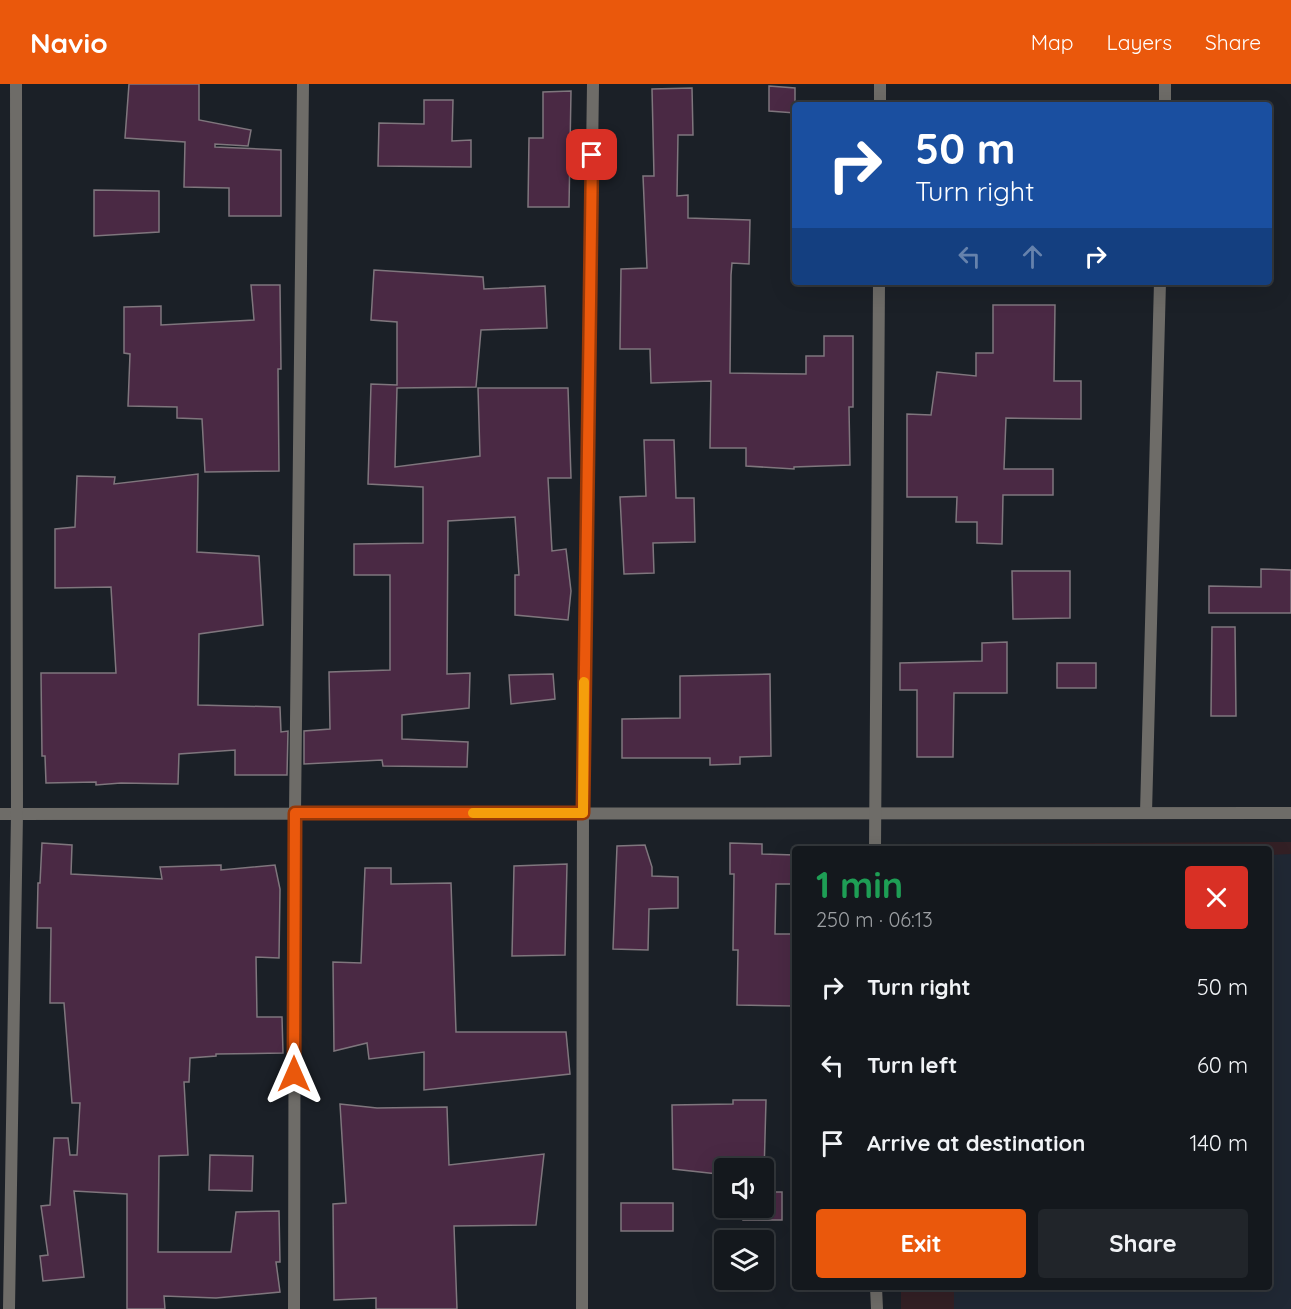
<!DOCTYPE html>
<meta charset="utf-8">
<style>
:root{--surface:#14181d;--page:#21252a;--text:#f1f3f6;--muted:#9da0a4;--line:#33373b;--accent:#ea580c}
body{margin:0;font-family:Quicksand,sans-serif;background:var(--page);color:var(--text);height:100vh;display:flex;flex-direction:column;font-size:22px;white-space:nowrap}
*{box-sizing:border-box;margin:0}
p{font-size:20px;color:var(--muted)}
.icon{flex:none;width:33px;height:33px;fill:none;stroke:currentColor;stroke-width:2;stroke-linecap:round;stroke-linejoin:round}
.map{position:relative;flex:1;overflow:hidden}
.sheet{position:absolute;left:792px;top:762px;width:480px;height:444px;display:flex;flex-direction:column;background:var(--surface);border-radius:6px;box-shadow:0 6px 24px #0002,0 0 0 2px var(--line)}
.sheet>*{flex:none}
.top-card{position:absolute;left:792px;top:18px;width:480px;height:183px;border-radius:6px;box-shadow:0 6px 24px #0002,0 0 0 2px var(--line);background:#1a4fa0;color:#fff;overflow:hidden}
.fabs{position:absolute;left:714px;top:1074px;display:grid;gap:12px}
.fabs a{display:grid;place-items:center;width:60px;height:60px;border-radius:6px;background:var(--surface);box-shadow:0 6px 24px #0002,0 0 0 2px var(--line);font-size:30px}
.pin{position:absolute;display:grid;place-items:center;width:51px;height:51px;color:#fff;margin:-26px;border-radius:12px;box-shadow:0 3px 9px #0006}
.me{position:absolute;width:66px;margin:-33px;rotate:0deg;stroke-linejoin:round;filter:drop-shadow(0 0 4px #0008)}
.turn{display:flex;align-items:center;gap:21px;height:126px;padding:0 24px;font-size:27px}
.turn .icon{width:78px;height:78px;stroke-width:2.5}
.turn b{display:block;font-size:42px;line-height:51px}
.lanes{display:flex;align-items:center;height:57px;padding:0 24px;background:#0003;justify-content:center;gap:30px;direction:ltr}
.lanes .off{opacity:.35}
.round{display:grid;place-items:center;flex:none;width:63px;height:63px;border-radius:6px;background:var(--page)}
.overview{display:flex;align-items:center;justify-content:space-between;height:102px;padding:0 24px}
h1{font-size:36px;font-weight:700;line-height:45px;color:#1e9e55}
.cta{display:flex;gap:12px;margin-top:auto;padding:12px 24px}
.cta a{flex:1;height:69px;border-radius:6px;background:var(--accent);color:#fff;font-size:24px;font-weight:700;line-height:69px;text-align:center}
.cta a+a{background:var(--page);color:var(--text)}
ul{padding:0;list-style:none}
li{display:flex;align-items:center;gap:18px;height:78px;padding:0 24px}
li div{flex:1}
li b{display:block;font-size:22px}
li em{font-style:normal}
header{display:flex;align-items:center;gap:36px;box-sizing:border-box;height:84px;padding:0 30px;background:var(--accent);color:#fff}
header strong{font-size:28px}
nav{display:flex;gap:33px;margin-inline-start:auto;font-size:21px}
.map>svg:first-child{display:block}
.commercial{fill:#332025}
.built{fill:#202834}
.building{fill:#4a2944;stroke:#7f767d;stroke-width:1.5}
.lines{fill:none;stroke-linecap:round;stroke-linejoin:round}
.street{stroke:#6e6c68;stroke-width:12}
.route-casing{stroke:#983908;stroke-width:15}
.route{stroke:#ea580c;stroke-width:10}
.slow{stroke:#f59e0b;stroke-width:10}
</style>
<header>
<strong>Navio</strong>
<nav><a>Map</a><a>Layers</a><a>Share</a></nav>
</header>
<div class="map">
<svg width="1291" height="1225" viewBox="0 0 1291 1225">
<rect width="100%" height="100%" fill="#1b2027"/>
<!-- commercial -->
<polygon class="commercial" points="1291,758 1291,1225 901,1225 901,1203 1269,1203 1269,765 899,765 899,760"/>
<!-- built -->
<polygon class="built" points="1291,770 1291,1225 954,1225 954,1203 1269,1203 1269,771"/>
<!-- building -->
<g class="building">
<polygon points="129,0 199,0 199,36 251,46 248,62 215,60 215,63 281,66 281,132 229,132 229,104 184,103 185,58 125,54"/>
<polygon points="769,2 795,4 795,29 769,27"/>
<polygon points="692,4 693,51 678,51 677,112 688,111 688,134 750,136 749,180 732,179 731,191 730,289 806,290 806,272 824,272 824,252 853,252 853,323 849,323 850,381 794,383 794,385 746,382 746,364 710,364 711,297 651,299 650,265 620,265 621,185 647,184 643,92 654,92 652,5"/>
<polygon points="571,7 569,123 528,123 529,54 543,54 543,8"/>
<polygon points="424,16 453,16 452,57 471,56 471,83 378,82 379,39 424,40"/>
<polygon points="94,106 159,107 159,148 94,152"/>
<polygon points="374,186 483,193 484,205 545,202 547,244 481,246 476,303 397,304 395,383 480,372 478,304 568,304 571,394 548,394 552,467 566,465 571,507 568,536 515,531 515,491 519,491 515,433 448,437 447,590 470,589 469,624 402,631 402,655 468,658 467,683 383,682 382,676 304,680 304,647 330,645 329,588 390,586 390,491 354,491 354,460 423,459 423,403 368,400 371,300 397,301 397,238 371,236"/>
<polygon points="251,201 280,201 281,285 278,285 279,387 205,388 202,335 177,334 177,323 128,322 130,270 124,269 124,223 161,222 161,241 254,236"/>
<polygon points="993,221 1055,221 1054,297 1081,297 1081,335 1006,334 1004,385 1053,385 1053,411 1003,411 1002,460 977,459 977,438 956,438 957,413 907,413 907,330 931,331 937,288 976,292 976,269 993,269"/>
<polygon points="644,356 674,356 676,414 694,414 695,458 653,459 654,489 624,490 620,413 646,412"/>
<polygon points="198,390 197,468 259,472 263,541 199,550 198,621 280,623 281,648 288,647 287,691 235,691 235,666 179,670 178,700 121,699 96,701 96,698 46,699 45,672 42,672 41,589 116,589 111,503 55,504 55,445 75,443 77,392 115,393 114,400"/>
<polygon points="1261,485 1291,486 1291,529 1209,529 1209,502 1261,503"/>
<polygon points="1012,487 1070,487 1070,534 1013,535"/>
<polygon points="1212,543 1235,543 1236,632 1211,632"/>
<polygon points="1007,558 1007,609 954,609 953,673 917,673 917,606 900,606 900,579 982,577 982,559"/>
<rect x="1057" y="579" width="39" height="25"/>
<polygon points="553,590 555,615 511,620 509,591"/>
<polygon points="770,590 771,672 740,673 740,680 710,681 710,674 622,674 622,635 680,634 680,592"/>
<polygon points="42,759 72,761 71,790 162,795 160,783 221,781 221,786 275,781 280,805 279,874 256,873 257,933 282,933 283,969 216,970 216,972 190,974 189,998 184,998 188,1071 159,1072 158,1168 231,1168 236,1128 279,1127 280,1178 276,1178 280,1208 216,1214 164,1212 165,1225 127,1225 127,1110 74,1107 84,1193 43,1197 40,1172 48,1171 41,1122 50,1121 54,1054 68,1054 70,1071 77,1071 80,1019 72,1019 64,919 50,919 51,844 37,844 38,799 40,799"/>
<polygon points="730,759 762,760 762,770 795,771 795,800 776,800 775,850 795,850 795,922 737,921 738,866 733,866 734,790 730,790"/>
<polygon points="645,761 652,783 652,792 678,793 678,824 649,825 648,866 613,865 617,762"/>
<polygon points="567,780 565,871 512,872 514,782"/>
<polygon points="365,784 391,784 391,800 451,799 456,948 566,948 570,990 424,1006 424,968 369,975 367,959 334,967 333,878 361,879"/>
<polygon points="733,1016 766,1016 764,1090 764,1084 724,1084 724,1090 718,1090 673,1085 672,1021 733,1020"/>
<polygon points="340,1020 377,1024 447,1023 449,1081 544,1070 536,1141 454,1142 457,1225 376,1225 376,1214 334,1216 333,1120 346,1119"/>
<polygon points="210,1071 253,1072 252,1107 209,1106"/>
<polygon points="764,1108 782,1108 782,1136 743,1136 743,1124 764,1124"/>
<rect x="621" y="1119" width="52" height="28"/>
</g>
<g class="lines">
<!-- street -->
<g class="street">
<polyline points="880,21 880,0"/>
<polyline points="1165,21 1165,0"/>
<polyline points="1146,729 1160,198"/>
<polyline points="0,730 1291,729"/>
<polyline points="875,765 879,198"/>
<polyline points="876,1203 877,1225"/>
<polyline points="9,1225 17,730 16,0"/>
<polyline points="294,1225 295,729 303,0"/>
<polyline points="582,1225 583,729 593,0"/>
</g>
</g>
<g class="lines">
<defs>
<polyline id="route" points="294,990 295,729 583,729 592,71"/>
</defs>
<!-- route casing -->
<use href="#route" class="route-casing"/>
<!-- route -->
<use href="#route" class="route"/>
<!-- slow -->
<polyline class="slow" points="473,729 583,729 584,598"/>
</g>
</svg>
<div class="fabs">
<a><svg class="icon" aria-label="sound" viewBox="0 0 24 24"><path d="M4 9h4l5-4v14l-5-4H4zM17 9q2 3 0 6"/></svg></a>
<a><svg class="icon" aria-label="layers" viewBox="0 0 24 24"><path d="M12 4l9 5-9 5-9-5zM3 14l9 5 9-5"/></svg></a>
</div>
<div class="pin" style="left:592px;top:71px;background:#d93025"><svg class="icon" aria-label="arrive" viewBox="0 0 24 24"><path d="M6 21V4h12l-3 4 3 4H6"/></svg></div>
<svg class="me" style="left:294px;top:990px" viewBox="-20 -20 40 40"><path d="M0-17L14 15 0 8-14 15z" fill="#ea580c" stroke="#fff" stroke-width="4"/></svg>
<div class="top-card">
<div class="turn"><svg class="icon" aria-label="right" viewBox="0 0 24 24"><path d="M7 20v-9h11M14 6l5 5-5 5"/></svg><div><b>50 m</b>Turn right</div></div>
<div class="lanes"><svg class="icon off" aria-label="left" viewBox="0 0 24 24"><path d="M17 20v-9H6M10 6l-5 5 5 5"/></svg><svg class="icon off" aria-label="ahead" viewBox="0 0 24 24"><path d="M12 20V5M6 11l6-6 6 6"/></svg><svg class="icon" aria-label="right" viewBox="0 0 24 24"><path d="M7 20v-9h11M14 6l5 5-5 5"/></svg></div>
</div>
<section class="sheet">
<div class="overview"><div><h1>1 min</h1><p>250 m · 06:13</p></div><a class="round" style="background:#d93025;color:#fff"><svg class="icon" aria-label="close" viewBox="0 0 24 24"><path d="M6 6l12 12M18 6L6 18"/></svg></a></div>
<ul>
<li><svg class="icon" aria-label="right" viewBox="0 0 24 24"><path d="M7 20v-9h11M14 6l5 5-5 5"/></svg><div><b>Turn right</b></div><em>50 m</em></li>
<li><svg class="icon" aria-label="left" viewBox="0 0 24 24"><path d="M17 20v-9H6M10 6l-5 5 5 5"/></svg><div><b>Turn left</b></div><em>60 m</em></li>
<li><svg class="icon" aria-label="arrive" viewBox="0 0 24 24"><path d="M6 21V4h12l-3 4 3 4H6"/></svg><div><b>Arrive at destination</b></div><em>140 m</em></li>
</ul>
<div class="cta"><a>Exit</a><a>Share</a></div>
</section>
</div>
